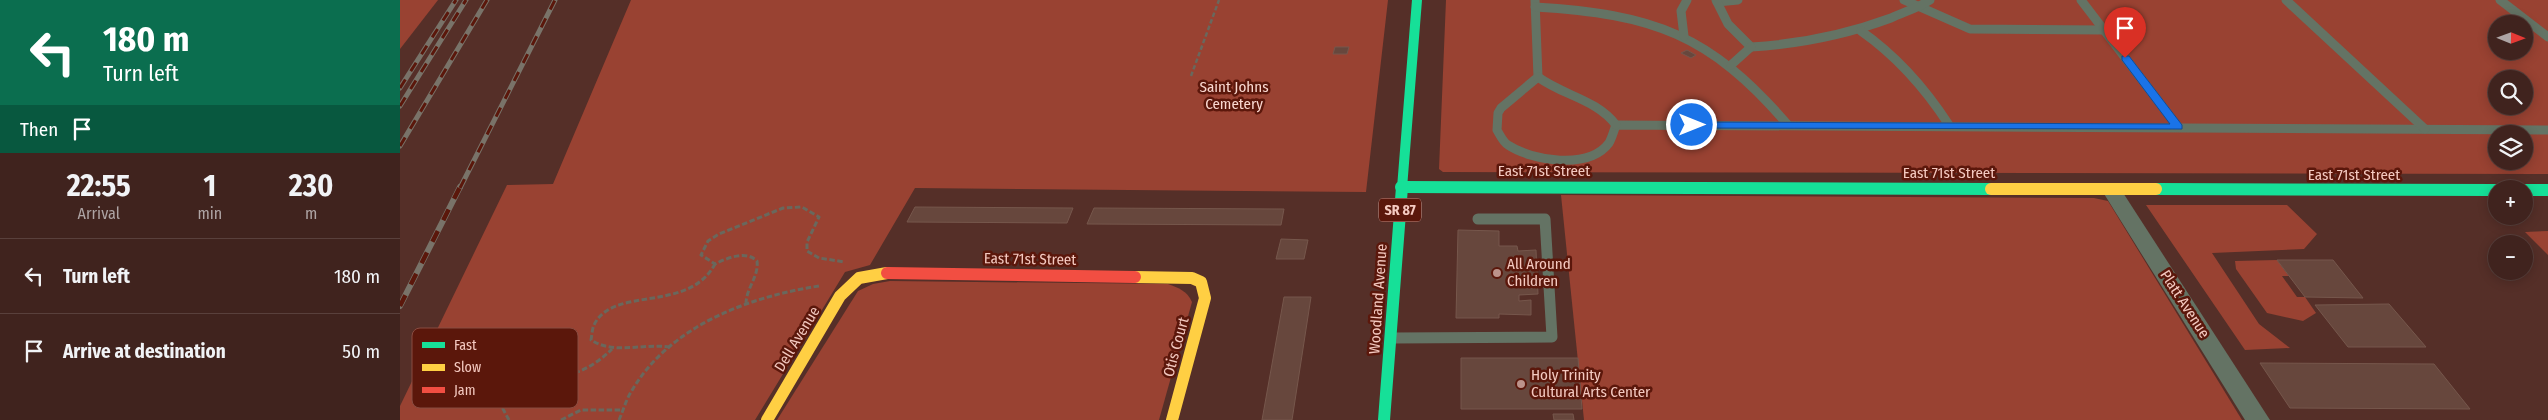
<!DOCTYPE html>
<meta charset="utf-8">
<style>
:root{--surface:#40231e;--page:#472b27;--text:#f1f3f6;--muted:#aea4a4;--line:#59403c}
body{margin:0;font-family:"Fira Sans Condensed",sans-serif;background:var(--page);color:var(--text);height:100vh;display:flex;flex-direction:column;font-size:19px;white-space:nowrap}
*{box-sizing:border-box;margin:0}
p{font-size:16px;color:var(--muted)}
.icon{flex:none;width:28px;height:28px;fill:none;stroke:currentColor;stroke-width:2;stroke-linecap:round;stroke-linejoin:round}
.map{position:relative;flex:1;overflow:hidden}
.drawer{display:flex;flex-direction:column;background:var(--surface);width:400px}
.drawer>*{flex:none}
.hud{background:#0b6e4f;color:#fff;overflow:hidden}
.needle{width:32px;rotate:91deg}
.fabs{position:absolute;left:2088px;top:15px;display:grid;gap:10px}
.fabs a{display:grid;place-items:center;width:45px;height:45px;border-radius:50%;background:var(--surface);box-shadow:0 2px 12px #0003,0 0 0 1px var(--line);font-size:25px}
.pin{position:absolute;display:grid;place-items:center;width:42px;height:42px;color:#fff;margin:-51px -21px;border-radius:50% 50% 50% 0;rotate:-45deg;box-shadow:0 0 5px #0007}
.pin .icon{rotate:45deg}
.me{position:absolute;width:55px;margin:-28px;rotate:90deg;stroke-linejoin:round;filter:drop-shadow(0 0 4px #0008)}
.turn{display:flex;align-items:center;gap:18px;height:105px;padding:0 20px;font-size:22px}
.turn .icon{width:65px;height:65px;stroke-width:2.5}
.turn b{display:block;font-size:35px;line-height:42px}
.then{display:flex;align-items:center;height:48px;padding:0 20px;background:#0003;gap:10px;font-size:19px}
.eta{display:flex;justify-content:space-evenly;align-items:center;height:85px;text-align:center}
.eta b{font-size:30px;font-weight:700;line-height:35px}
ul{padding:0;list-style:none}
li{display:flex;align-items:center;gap:15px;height:75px;padding:0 20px;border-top:1px solid var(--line)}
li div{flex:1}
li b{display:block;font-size:19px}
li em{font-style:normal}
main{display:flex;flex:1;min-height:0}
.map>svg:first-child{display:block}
.green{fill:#994232;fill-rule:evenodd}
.building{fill:#67473d;stroke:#76574c}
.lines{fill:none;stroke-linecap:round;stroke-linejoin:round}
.path-far1{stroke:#69685d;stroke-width:2.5;stroke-dasharray:4.5 2.5;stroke-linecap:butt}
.path{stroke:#69685d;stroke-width:3;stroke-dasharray:5.5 2.5;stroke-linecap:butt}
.lane-far1{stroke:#647364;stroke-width:9}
.lane{stroke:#647364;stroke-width:11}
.street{fill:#647364;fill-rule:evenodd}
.fast-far1{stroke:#16e098;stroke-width:10}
.fast{stroke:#16e098;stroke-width:12}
.slow{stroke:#ffcf43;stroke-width:12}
.jam{stroke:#f24e42;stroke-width:12}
.rail-far1-casing{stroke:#797369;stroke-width:5}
.rail-casing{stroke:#797369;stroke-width:6}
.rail-far1{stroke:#5b170b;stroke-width:3;stroke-dasharray:10;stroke-linecap:butt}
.rail{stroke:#5b170b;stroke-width:4.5;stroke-dasharray:12;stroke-linecap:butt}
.route{fill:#1a73e8;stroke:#114b97}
.poi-dot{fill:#bc938b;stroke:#5b170b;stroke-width:2}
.labels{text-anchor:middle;stroke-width:5;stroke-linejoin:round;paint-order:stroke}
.shield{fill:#5b170b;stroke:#c6948a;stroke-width:1}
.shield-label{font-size:14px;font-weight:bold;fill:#f4c9c0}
.park-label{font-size:15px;fill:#fad8d0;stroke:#5b170b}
.street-label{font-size:15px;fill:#f4c9c0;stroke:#5b170b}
.poi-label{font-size:15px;fill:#f4c9c0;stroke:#5b170b;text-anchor:start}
.key{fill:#5b170b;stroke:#894c41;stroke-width:1}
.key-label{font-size:14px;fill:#f4c9c0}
</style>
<main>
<section class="drawer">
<div class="hud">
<div class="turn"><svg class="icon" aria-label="left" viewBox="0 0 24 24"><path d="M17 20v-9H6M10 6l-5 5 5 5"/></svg><div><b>180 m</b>Turn left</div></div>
<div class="then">Then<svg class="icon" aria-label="arrive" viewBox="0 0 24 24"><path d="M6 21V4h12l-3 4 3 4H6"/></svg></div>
</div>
<div class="eta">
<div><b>22:55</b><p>Arrival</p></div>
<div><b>1</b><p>min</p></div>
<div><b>230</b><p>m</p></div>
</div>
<ul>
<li><svg class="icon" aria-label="left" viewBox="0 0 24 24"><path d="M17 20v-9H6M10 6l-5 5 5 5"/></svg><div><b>Turn left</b></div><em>180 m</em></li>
<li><svg class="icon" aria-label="arrive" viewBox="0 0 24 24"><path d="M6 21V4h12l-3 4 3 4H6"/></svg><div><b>Arrive at destination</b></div><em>50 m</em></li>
</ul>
</section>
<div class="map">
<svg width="2148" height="420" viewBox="0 0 2148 420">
<rect width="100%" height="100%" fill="#552f28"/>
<!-- green -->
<g class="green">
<polygon points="0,0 38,0 0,49"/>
<polygon points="231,0 988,0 966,192 515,188 470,265 445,272 355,420 0,420 0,406 107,185 153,184"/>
<path d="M1046 0H2148V174L1043 172 1039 169ZM2096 24H2124V51H2096ZM2096 79H2124V106H2096ZM2096 134H2124V161H2096Z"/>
<polygon points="1161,195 1694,198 1708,201 1842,420 1184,420"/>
<polygon points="1746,205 1887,205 1917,234 1904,249 1812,253 1859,324 1890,348 1845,350"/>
<polygon points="2148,231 2148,255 2125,232"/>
<polygon points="1877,260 1889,276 1882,276 1897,297 1905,297 1916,313 1903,321 1867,313 1836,269 1835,261"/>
<path d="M490 281 768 284C779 288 787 291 792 302L759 420H377L458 291 473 284Z"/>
</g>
<!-- building -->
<g class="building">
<polygon points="935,47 949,47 947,54 933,54"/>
<polygon points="1287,50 1296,55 1291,58 1281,53"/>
<polygon points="515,207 673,208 667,223 507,222"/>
<polygon points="694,208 884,209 881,225 687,224"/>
<polygon points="1058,230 1099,231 1099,246 1117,246 1118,251 1136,250 1138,294 1119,295 1119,301 1131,300 1131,315 1099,314 1099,318 1056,318"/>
<polygon points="881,239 908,240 904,259 876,259"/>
<polygon points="1877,260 1933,260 1963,298 1905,297"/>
<polygon points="884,297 911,297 892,420 862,420"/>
<polygon points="1989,304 2026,347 1948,347 1915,305"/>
<polygon points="1061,358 1178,358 1182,409 1061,409"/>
<polygon points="1860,363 2034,364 2070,409 1890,408"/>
<polygon points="1153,414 1173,414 1174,420 1154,420"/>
</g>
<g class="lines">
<!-- path-far1 -->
<polyline class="path-far1" points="791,76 819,0"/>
<!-- path -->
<g class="path">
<path d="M346 304C346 288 359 277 357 261 346 250 327 258 315 264L301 255 308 241 319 234 383 208 402 207 419 217 407 242V251L419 258 445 262"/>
<path d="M270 347C244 343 214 355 191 340 192 335 192 329 194 325 213 285 288 314 315 264"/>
<path d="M109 420 103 409C122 375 148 383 180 371 192 366 203 358 212 349"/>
<polyline points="161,420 181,410 221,410"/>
<path d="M219 420C223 411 226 400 231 392 269 326 348 297 419 286"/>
</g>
<!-- lane-far1 -->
<g class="lane-far1">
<path d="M1135 0 1138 77 1101 108 1098 113 1097 130C1100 135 1103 142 1108 145 1132 161 1189 170 1209 143 1212 138 1214 130 1216 125L2148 130"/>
<polyline points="1316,0 1317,2 1338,0"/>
<polyline points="1504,0 1570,29 1704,30"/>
<polyline points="1681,0 1778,127"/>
<polyline points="1886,0 2025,129"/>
<polyline points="2100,0 2148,37"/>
<path d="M1317 2 1328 24 1351 47C1400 44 1445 35 1491 18 1504 12 1518 8 1530 0"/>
<path d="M1135 7C1253 14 1310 34 1388 125"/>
<path d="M1461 31C1498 57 1525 88 1549 125"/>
<polyline points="1284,36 1281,11 1287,0"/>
<polyline points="1331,65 1351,47"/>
<path d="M1138 77C1164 96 1196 99 1216 125"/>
</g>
<!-- lane -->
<polyline class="lane" points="994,338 1152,337 1145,219 1078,219"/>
<!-- street -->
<polygon class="street" points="1711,183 1718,185 1870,420 1845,420 1701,189 1704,185"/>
<!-- fast-far1 -->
<g class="fast-far1">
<polyline points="1001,187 1370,188"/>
<polyline points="1002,188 1017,0"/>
</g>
<!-- fast -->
<g class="fast">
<polyline points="1001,187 1591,189"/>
<polyline points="1756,189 2096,190"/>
<polyline points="2124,190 2148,190"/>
<polyline points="984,420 1002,187"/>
</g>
<!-- slow -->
<g class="slow">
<polyline points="1591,189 1756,189"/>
<polyline points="735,277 792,278 801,282 805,298 772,420"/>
<polyline points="367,420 440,296 459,278 487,273"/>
</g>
<!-- jam -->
<polyline class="jam" points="487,273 735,277"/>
<defs>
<g id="rail-far1">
<polyline points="0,88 56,0"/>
<polyline points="0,106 66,0"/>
<polyline points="0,146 87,0"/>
<polyline points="60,188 155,0"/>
</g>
<polyline id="rail" points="0,306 60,187"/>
</defs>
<!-- rail-far1 casing -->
<use href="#rail-far1" class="rail-far1-casing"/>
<!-- rail casing -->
<use href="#rail" class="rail-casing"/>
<!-- rail-far1 -->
<use href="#rail-far1" class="rail-far1"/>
<!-- rail -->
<use href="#rail" class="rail"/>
</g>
<!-- route -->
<polygon class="route" points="1722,56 1729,56 1782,125 1782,129 1292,128 1287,125 1292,122 1770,124 1722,60"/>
<!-- markers -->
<g class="poi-dot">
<circle cx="1097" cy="273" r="5"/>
<circle cx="1121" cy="384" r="5"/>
</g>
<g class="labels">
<!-- shield labels -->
<rect class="shield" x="979" y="198.5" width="42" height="23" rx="4"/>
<g class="shield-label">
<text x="1000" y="215">SR 87</text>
</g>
<!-- park labels -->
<g class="park-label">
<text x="834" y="92">Saint Johns<tspan x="834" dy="17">Cemetery</tspan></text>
</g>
<!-- street labels -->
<g class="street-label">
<text x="1144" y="176">East 71st Street</text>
<text x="1549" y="178">East 71st Street</text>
<text x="1954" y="180">East 71st Street</text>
<text transform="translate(630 259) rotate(1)" y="5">East 71st Street</text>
<text transform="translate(978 299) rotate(-86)" y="5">Woodland Avenue</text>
<text transform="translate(1785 304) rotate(57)" y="5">Platt Avenue</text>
<text transform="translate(397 339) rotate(-59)" y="5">Dell Avenue</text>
<text transform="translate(776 347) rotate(-75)" y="5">Otis Court</text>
</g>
<!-- poi labels -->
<g class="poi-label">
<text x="1107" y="269">All Around<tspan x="1107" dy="17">Children</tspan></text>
<text x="1131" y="380">Holy Trinity<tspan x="1131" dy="17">Cultural Arts Center</tspan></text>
</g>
</g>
<!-- legend -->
<rect x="12" y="328" width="166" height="80" rx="8" class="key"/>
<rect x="22" y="342" width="23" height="6" fill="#16e098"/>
<rect x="22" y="364" width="23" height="7" fill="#ffcf43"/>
<rect x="22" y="387" width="23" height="6" fill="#f24e42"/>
<g class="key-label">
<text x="54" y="350">Fast</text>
<text x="54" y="372">Slow</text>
<text x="54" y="395">Jam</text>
</g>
</svg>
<div class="fabs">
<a><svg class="needle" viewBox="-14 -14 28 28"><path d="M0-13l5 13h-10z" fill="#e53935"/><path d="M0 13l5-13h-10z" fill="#aea4a4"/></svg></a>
<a><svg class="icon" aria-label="search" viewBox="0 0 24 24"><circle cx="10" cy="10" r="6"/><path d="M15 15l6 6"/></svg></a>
<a><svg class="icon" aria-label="layers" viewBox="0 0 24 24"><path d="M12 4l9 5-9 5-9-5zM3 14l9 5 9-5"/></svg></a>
<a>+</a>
<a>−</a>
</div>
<div class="pin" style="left:1725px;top:58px;background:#d93025"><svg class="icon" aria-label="arrive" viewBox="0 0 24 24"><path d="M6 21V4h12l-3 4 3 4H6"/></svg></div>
<svg class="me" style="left:1292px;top:125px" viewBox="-20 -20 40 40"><circle r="17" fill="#1a73e8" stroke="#fff" stroke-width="3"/><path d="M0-11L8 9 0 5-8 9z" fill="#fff"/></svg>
</div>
</main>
